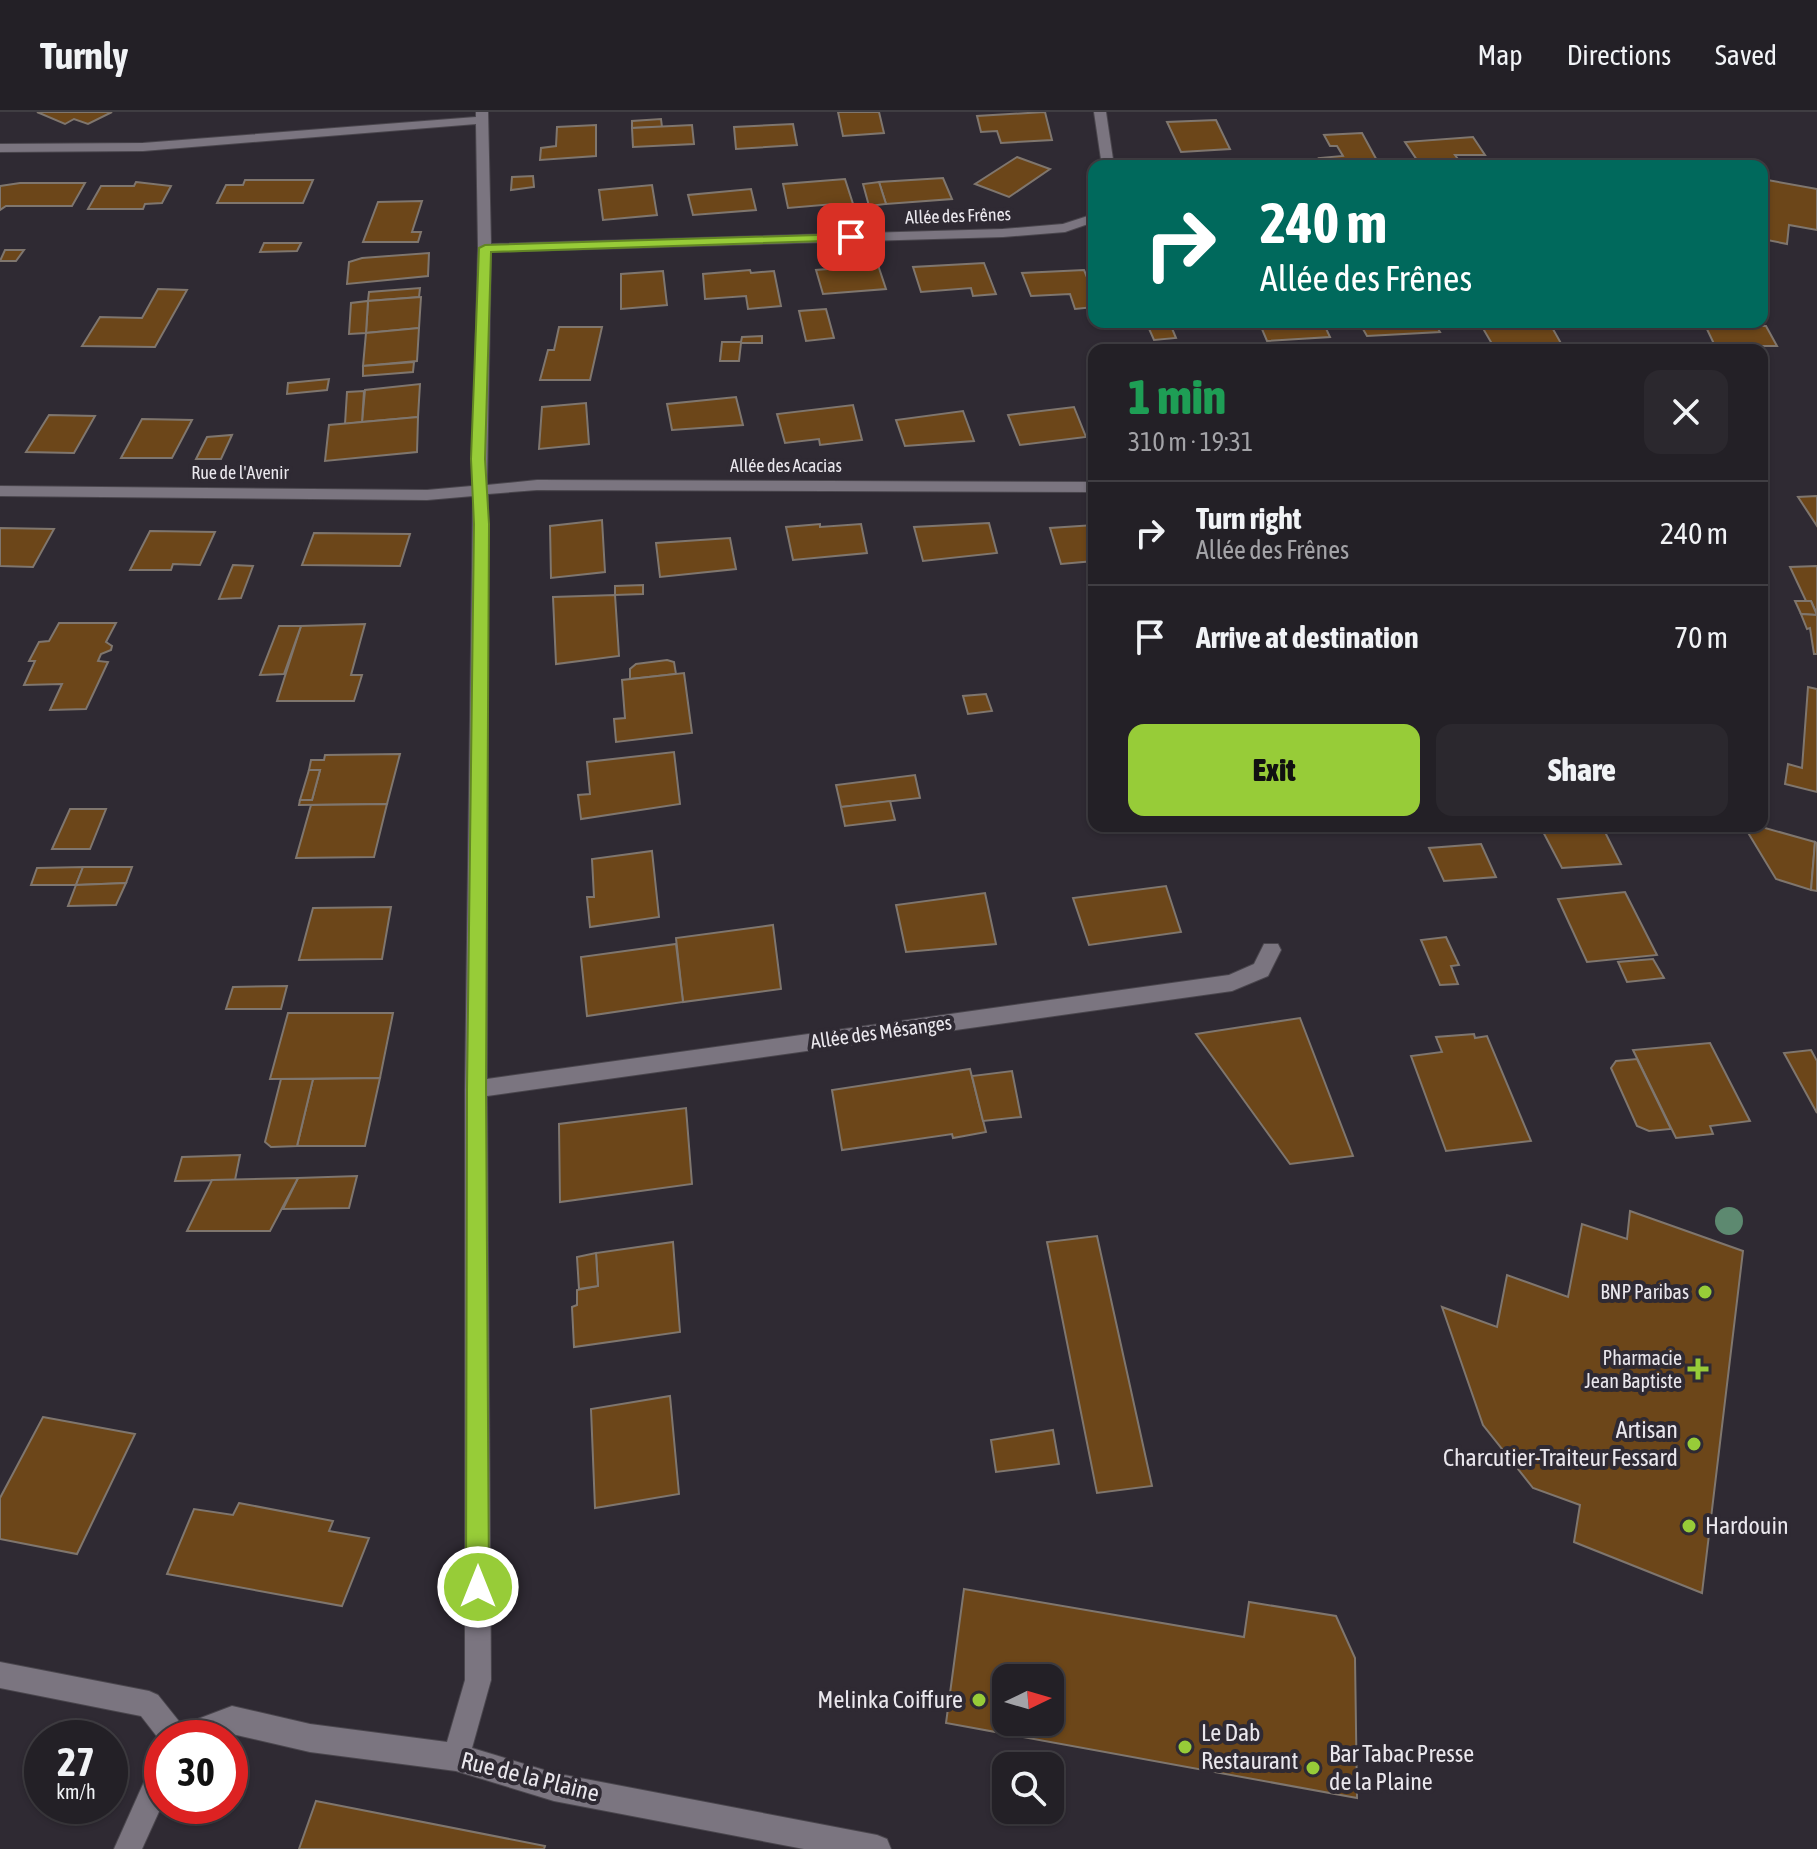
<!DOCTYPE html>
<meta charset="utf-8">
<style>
:root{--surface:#232026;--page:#2b282e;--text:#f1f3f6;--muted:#a3a3a7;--line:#403e43;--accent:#97cc38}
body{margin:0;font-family:"Asap Condensed",sans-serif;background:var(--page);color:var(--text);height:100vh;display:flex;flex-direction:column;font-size:30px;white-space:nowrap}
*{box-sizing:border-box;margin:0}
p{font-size:26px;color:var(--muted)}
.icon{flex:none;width:44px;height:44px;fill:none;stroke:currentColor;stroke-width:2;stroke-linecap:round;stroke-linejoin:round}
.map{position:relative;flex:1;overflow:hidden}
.side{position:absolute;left:1088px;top:232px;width:680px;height:488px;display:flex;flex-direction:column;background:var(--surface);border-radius:16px;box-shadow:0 2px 6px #0004,0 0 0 2px var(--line)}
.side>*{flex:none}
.banner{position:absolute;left:1088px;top:48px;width:680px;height:168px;border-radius:16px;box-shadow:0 2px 6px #0004,0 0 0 2px var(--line);background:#00695c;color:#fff;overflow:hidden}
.needle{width:52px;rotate:85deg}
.fabs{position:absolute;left:992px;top:1552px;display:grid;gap:16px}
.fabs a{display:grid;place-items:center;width:72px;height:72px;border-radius:16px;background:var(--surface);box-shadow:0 2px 6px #0004,0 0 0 2px var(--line);font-size:40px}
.speed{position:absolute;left:24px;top:1608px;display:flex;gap:16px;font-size:40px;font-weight:700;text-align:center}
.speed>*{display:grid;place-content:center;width:104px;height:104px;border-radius:50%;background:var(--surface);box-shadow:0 2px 6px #0004,0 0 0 2px var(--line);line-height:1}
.speed small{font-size:20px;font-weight:400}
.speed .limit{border:12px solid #d22;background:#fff;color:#111}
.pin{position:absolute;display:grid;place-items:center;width:68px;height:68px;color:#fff;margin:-34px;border-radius:16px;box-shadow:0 4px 12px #0006}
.me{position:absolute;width:88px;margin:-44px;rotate:0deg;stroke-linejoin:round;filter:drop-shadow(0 0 6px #0008)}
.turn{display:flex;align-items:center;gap:28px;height:168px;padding:0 40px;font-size:36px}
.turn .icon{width:104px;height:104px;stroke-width:2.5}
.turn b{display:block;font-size:56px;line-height:68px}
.round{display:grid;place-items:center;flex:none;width:84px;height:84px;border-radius:16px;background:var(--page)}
.head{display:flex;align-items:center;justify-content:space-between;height:136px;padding:0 40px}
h1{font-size:48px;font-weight:800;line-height:60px;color:#1e9e55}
.primary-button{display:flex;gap:16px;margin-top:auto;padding:16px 40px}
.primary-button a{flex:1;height:92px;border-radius:16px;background:var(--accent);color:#111;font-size:32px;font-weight:800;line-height:92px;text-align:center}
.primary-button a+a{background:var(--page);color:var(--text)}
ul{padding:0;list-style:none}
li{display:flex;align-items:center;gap:24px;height:104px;padding:0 40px;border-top:2px solid var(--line)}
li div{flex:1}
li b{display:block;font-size:30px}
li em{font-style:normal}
header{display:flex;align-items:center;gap:48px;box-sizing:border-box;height:112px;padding:0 40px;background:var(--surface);border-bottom:2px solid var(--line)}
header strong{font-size:38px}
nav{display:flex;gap:44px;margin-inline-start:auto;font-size:28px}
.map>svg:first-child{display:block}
.building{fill:#6c4619;stroke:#7f766e;stroke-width:2;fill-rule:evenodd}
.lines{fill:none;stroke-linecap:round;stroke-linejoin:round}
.minor-casing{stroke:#4a464d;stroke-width:2}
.minor{fill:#7b7580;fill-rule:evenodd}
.tree{fill:#5d8970}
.route{fill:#97cc38;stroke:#628524;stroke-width:2}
.poi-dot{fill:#97cc38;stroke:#2f2a33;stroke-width:3}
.labels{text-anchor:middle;stroke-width:8;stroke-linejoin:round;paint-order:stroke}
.far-street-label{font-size:18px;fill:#eae7ed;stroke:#2f2a33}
.street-label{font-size:20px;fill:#eae7ed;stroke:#2f2a33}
.poi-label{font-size:20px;fill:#eae7ed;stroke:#2f2a33;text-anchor:end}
.near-poi-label{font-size:24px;fill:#eae7ed;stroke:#2f2a33;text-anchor:start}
.near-street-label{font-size:24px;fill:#eae7ed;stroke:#2f2a33}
</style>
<header>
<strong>Turnly</strong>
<nav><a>Map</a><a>Directions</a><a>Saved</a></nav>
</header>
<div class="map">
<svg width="1817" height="1737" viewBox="0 0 1817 1737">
<rect width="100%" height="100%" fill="#2f2a33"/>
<!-- building -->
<g class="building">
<polygon points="37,0 112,0 88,12 74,7 65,12"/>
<polygon points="838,0 879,0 884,21 843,24"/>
<polygon points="1045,0 1052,28 1001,31 997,19 981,20 977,4"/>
<polygon points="661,7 662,15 632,16 632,9"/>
<polygon points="1216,8 1230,37 1181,40 1167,10"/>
<polygon points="793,12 797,33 736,37 734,15"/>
<polygon points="596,13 596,44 540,48 541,36 556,34 557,15"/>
<polygon points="692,13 694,32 633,35 632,16"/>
<polygon points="1362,21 1380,54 1323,54 1319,46 1343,44 1337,34 1330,34 1324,23"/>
<polygon points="1473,25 1485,43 1455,43 1463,54 1421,54 1405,30"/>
<polygon points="1017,45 1050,57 1009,85 975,72"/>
<polygon points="533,64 534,75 511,78 512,65"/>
<polygon points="943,66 952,87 886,92 879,70"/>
<polygon points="845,67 854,95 836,97 834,92 788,96 783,72"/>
<polygon points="1762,67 1817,77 1817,118 1789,113 1787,132 1762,127"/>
<polygon points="245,68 313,68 303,91 217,91 226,73 243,73"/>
<polygon points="136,70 171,74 162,91 145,92 143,97 88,97 101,74 134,74"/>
<polygon points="879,70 886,92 869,94 863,72"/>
<polygon points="20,71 85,71 72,94 6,94 0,98 0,74"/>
<polygon points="652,73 657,103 603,108 599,78"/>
<polygon points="751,77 756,98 693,103 688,83"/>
<polygon points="422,89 412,120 421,120 418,130 363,130 378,90"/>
<polygon points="264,131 301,131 297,139 260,140"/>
<polygon points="5,138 24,138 16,149 0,149"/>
<polygon points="429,141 428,164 347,172 349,150 362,146"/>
<polygon points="984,151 996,182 973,184 971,176 921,180 913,155"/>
<polygon points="878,153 886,177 823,182 816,158"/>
<polygon points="750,158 751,161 774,159 781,194 748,197 746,184 705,187 703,162"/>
<polygon points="1084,158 1094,182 1094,195 1075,197 1070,182 1031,184 1022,161"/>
<polygon points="663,159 667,193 621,197 621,162"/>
<polygon points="420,176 419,185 368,189 369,180"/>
<polygon points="158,177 187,178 155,235 82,234 100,205 142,206"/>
<polygon points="421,185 419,216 366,221 368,189"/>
<polygon points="368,189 366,221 349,222 351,191"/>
<polygon points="826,197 834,226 806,229 799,199"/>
<polygon points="1146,210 1218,210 1171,214 1176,226 1154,228"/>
<polygon points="1259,210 1323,210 1330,225 1267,229"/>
<polygon points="1359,210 1434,210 1440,220 1367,224"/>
<polygon points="1549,210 1562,233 1495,237 1481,213"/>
<polygon points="1705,213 1766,214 1777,234 1715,234"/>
<polygon points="559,215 602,215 590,268 540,268 548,238 554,238"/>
<polygon points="419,216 417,249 363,254 366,221"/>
<polygon points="762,224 762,231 741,231 739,249 720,249 722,230 741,230 742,225"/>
<polygon points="414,250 413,260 363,264 363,254"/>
<polygon points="329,267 327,278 287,282 288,271"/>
<polygon points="420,272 418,305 362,310 365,278"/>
<polygon points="364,279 362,310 345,312 347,280"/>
<polygon points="736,285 743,313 672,318 667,292"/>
<polygon points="586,291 589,332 539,337 542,295"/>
<polygon points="853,293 862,328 820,333 819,327 785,331 777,302"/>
<polygon points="1074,295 1086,325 1020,333 1008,303"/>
<polygon points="963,299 974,329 905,334 896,308"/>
<polygon points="49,303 95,304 74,341 26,340"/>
<polygon points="418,305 417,340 325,349 329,313"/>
<polygon points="142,307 192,308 172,346 121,346"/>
<polygon points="232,323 221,347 196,347 207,325"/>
<polygon points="1817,384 1817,414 1798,385"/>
<polygon points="602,408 605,460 551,466 550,414"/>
<polygon points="989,411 997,441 923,449 914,415"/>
<polygon points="820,412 820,415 861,412 867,441 793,448 786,415"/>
<polygon points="1094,413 1094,449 1061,452 1050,416"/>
<polygon points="0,416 54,417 33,455 0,454"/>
<polygon points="150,419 215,420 200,453 173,452 171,458 130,458"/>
<polygon points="314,421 410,422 400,454 302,453"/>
<polygon points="730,426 736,457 660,465 656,431"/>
<polygon points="233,453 253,454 241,486 219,487"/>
<polygon points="1817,454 1817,502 1811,489 1806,489 1790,455"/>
<polygon points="643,473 643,482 615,483 615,474"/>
<polygon points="615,483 619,544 556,552 553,485"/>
<polygon points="1795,489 1811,489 1817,503 1801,502"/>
<polygon points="1801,502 1817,503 1817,542 1814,542 1810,516 1807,517"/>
<polygon points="59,511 116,511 106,530 112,534 111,538 101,542 98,549 108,550 86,597 50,598 62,572 24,573 35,549 29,549 39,530 49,529"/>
<polygon points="365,512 351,563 362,563 354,589 277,589 301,514"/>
<polygon points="279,514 301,514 284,562 260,563"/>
<polygon points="667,548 674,550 676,562 630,567 630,557 636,552"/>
<polygon points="684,561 692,621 616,630 614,607 625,606 622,568"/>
<polygon points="1808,575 1817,577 1817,680 1785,672 1788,652 1802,656"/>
<polygon points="986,582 992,599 968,602 963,584"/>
<polygon points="674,640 680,692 581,707 578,683 590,682 587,650"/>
<polygon points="400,642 387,692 299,693 300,688 312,688 320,658 309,658 311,648 324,648 325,643"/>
<polygon points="309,658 320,658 312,688 300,688"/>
<polygon points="915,663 920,686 841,695 836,673"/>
<polygon points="890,689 895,708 845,714 841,695"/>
<polygon points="387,692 374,745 296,746 311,693"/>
<polygon points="70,697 106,697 90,737 52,737"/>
<polygon points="1540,714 1602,714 1621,752 1562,756"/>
<polygon points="1744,714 1758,714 1815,730 1811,778 1776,767"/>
<polygon points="1815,730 1817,731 1817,779 1811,778"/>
<polygon points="1481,732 1496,765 1444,769 1429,736"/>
<polygon points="652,739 659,805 590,815 587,785 594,785 592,747"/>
<polygon points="83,755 76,773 31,773 37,756"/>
<polygon points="83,755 132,755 126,771 76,773"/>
<polygon points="126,771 116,793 68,794 76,773"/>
<polygon points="1166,774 1181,820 1089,833 1073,786"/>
<polygon points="1625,780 1657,843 1587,850 1558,787"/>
<polygon points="985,781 996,832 906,840 896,793"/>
<polygon points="391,795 382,847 299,848 313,796"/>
<polygon points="773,813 781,877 683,890 676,826"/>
<polygon points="1446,825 1459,853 1451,854 1458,872 1440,873 1421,828"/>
<polygon points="676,832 683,890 587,904 581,845"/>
<polygon points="1653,847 1664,866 1627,870 1618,850"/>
<polygon points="287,874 281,897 226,897 233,875"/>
<polygon points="288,901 393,901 380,966 270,967"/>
<polygon points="1300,906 1353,1044 1290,1052 1196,922"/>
<polygon points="1474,922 1475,926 1487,924 1531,1029 1446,1039 1411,944 1442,940 1436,925"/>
<polygon points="1710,931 1750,1009 1710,1014 1713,1022 1676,1026 1633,938"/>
<polygon points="1811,938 1817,949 1817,1001 1784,941"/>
<polygon points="1637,947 1671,1017 1649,1019 1637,1014 1611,956 1616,949"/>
<polygon points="970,957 986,1020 953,1026 952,1022 842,1038 832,978"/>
<polygon points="1012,959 1021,1005 983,1009 972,964"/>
<polygon points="380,966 365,1034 297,1034 313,967"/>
<polygon points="281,967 313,967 297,1034 271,1035 265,1030"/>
<polygon points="686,996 692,1072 560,1090 559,1012"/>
<polygon points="240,1043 235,1068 175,1069 182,1045"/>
<polygon points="357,1064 349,1096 283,1097 298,1066"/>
<polygon points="298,1066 270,1119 187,1119 212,1068"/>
<polygon points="1630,1099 1743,1139 1702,1481 1574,1430 1580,1393 1533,1376 1483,1313 1442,1195 1497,1215 1507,1163 1568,1185 1582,1112 1627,1127"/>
<polygon points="1097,1124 1152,1374 1097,1381 1047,1130"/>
<polygon points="673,1130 680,1220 574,1235 572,1195 577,1193 577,1178 598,1174 596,1141"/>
<polygon points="596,1141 598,1174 579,1177 577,1145"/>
<polygon points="670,1284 679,1382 595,1396 591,1297"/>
<polygon points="43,1305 135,1322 77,1442 0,1427 0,1386"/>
<polygon points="1053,1318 1059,1352 996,1360 991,1328"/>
<polygon points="239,1391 333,1409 329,1419 369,1426 342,1494 167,1462 194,1397 233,1403"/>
<path d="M964 1477 1244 1525 1249 1490 1336 1504 1355 1546 1357 1686 946 1611ZM1006 1566H1050V1610H1006Z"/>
<polygon points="316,1689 545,1734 544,1737 299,1737"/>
</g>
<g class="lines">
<defs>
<g id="minor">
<polygon points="476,0 488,0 491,132 1003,117 1063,112 1094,102 1094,110 1065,120 1003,125 491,140 487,373 537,368 1094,370 1094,380 537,378 488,382 487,967 1229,863 1254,852 1264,832 1278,832 1281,838 1268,864 1232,879 487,984 491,1568 472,1636 554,1661 877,1723 887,1727 891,1737 804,1737 554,1689 456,1659 310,1640 232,1622 220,1626 162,1626 162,1631 141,1604 0,1576 0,1550 149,1579 158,1583 182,1613 232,1594 310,1612 447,1630 465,1568 465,977 473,384 427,388 0,384 0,374 427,378 472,374 478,136 476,12 143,39 0,40 0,32 143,31 476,5"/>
<polygon points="1094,0 1106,0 1114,54 1102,54"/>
<polygon points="162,1648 162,1693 142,1737 114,1737 152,1652"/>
</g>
</defs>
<!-- minor casing -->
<use href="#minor" class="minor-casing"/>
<!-- minor -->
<use href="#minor" class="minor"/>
</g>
<!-- trees -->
<circle class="tree" cx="1729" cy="1109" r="14"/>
<!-- route -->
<polygon class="route" points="851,122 855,123 855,128 491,140 485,347 489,412 486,977 489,1475 486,1483 478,1487 469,1483 466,1475 467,977 474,412 471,347 479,136 485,133"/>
<!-- markers -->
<g class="poi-dot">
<circle cx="1705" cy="1180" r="8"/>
<path d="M1694 1245h8v8h8v8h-8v8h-8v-8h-8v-8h8z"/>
<circle cx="1694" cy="1332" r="8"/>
<circle cx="1689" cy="1414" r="8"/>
<circle cx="979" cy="1588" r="8"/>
<circle cx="1185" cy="1635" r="8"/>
<circle cx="1313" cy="1656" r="8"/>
</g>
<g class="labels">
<!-- far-street labels -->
<g class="far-street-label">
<text transform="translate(958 104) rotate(-2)" y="6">Allée des Frênes</text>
<text x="786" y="360">Allée des Acacias</text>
<text x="240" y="367">Rue de l'Avenir</text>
</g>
<!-- street labels -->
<g class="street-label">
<text transform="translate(881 920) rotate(-8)" y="7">Allée des Mésanges</text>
</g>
<!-- poi labels -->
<g class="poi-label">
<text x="1689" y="1187">BNP Paribas</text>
<text x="1682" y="1253">Pharmacie<tspan x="1682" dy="23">Jean Baptiste</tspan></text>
</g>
<!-- near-poi labels -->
<g class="near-poi-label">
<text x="1678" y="1326" text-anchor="end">Artisan<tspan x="1678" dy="28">Charcutier-Traiteur Fessard</tspan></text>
<text x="1705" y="1422">Hardouin</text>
<text x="963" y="1596" text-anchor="end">Melinka Coiffure</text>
<text x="1201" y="1629">Le Dab<tspan x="1201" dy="28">Restaurant</tspan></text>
<text x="1329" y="1650">Bar Tabac Presse<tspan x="1329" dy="28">de la Plaine</tspan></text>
</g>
<!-- near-street labels -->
<g class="near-street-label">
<text transform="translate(530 1665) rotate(14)" y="8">Rue de la Plaine</text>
</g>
</g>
</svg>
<div class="fabs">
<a><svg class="needle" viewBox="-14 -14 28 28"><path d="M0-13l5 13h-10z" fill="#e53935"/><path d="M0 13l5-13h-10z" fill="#a3a3a7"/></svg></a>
<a><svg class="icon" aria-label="search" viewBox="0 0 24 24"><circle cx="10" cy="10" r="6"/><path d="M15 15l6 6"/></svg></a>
</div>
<div class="speed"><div>27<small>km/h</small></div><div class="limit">30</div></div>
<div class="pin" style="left:851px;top:125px;background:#d93025"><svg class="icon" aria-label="arrive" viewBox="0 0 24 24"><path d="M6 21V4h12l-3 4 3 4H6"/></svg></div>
<svg class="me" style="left:478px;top:1475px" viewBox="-20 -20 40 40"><circle r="17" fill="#97cc38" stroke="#fff" stroke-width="3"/><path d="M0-11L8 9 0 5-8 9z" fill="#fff"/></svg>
<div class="banner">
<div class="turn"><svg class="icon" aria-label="right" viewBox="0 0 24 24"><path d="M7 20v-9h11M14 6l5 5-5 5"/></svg><div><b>240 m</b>Allée des Frênes</div></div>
</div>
<section class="side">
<div class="head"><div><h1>1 min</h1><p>310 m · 19:31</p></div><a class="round"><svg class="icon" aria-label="close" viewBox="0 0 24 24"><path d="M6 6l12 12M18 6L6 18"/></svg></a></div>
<ul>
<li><svg class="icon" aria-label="right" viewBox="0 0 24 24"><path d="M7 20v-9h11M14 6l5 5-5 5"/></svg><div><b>Turn right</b><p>Allée des Frênes</p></div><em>240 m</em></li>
<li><svg class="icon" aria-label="arrive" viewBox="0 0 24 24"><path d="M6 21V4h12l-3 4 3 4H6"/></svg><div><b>Arrive at destination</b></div><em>70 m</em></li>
</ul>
<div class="primary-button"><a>Exit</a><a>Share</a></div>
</section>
</div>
